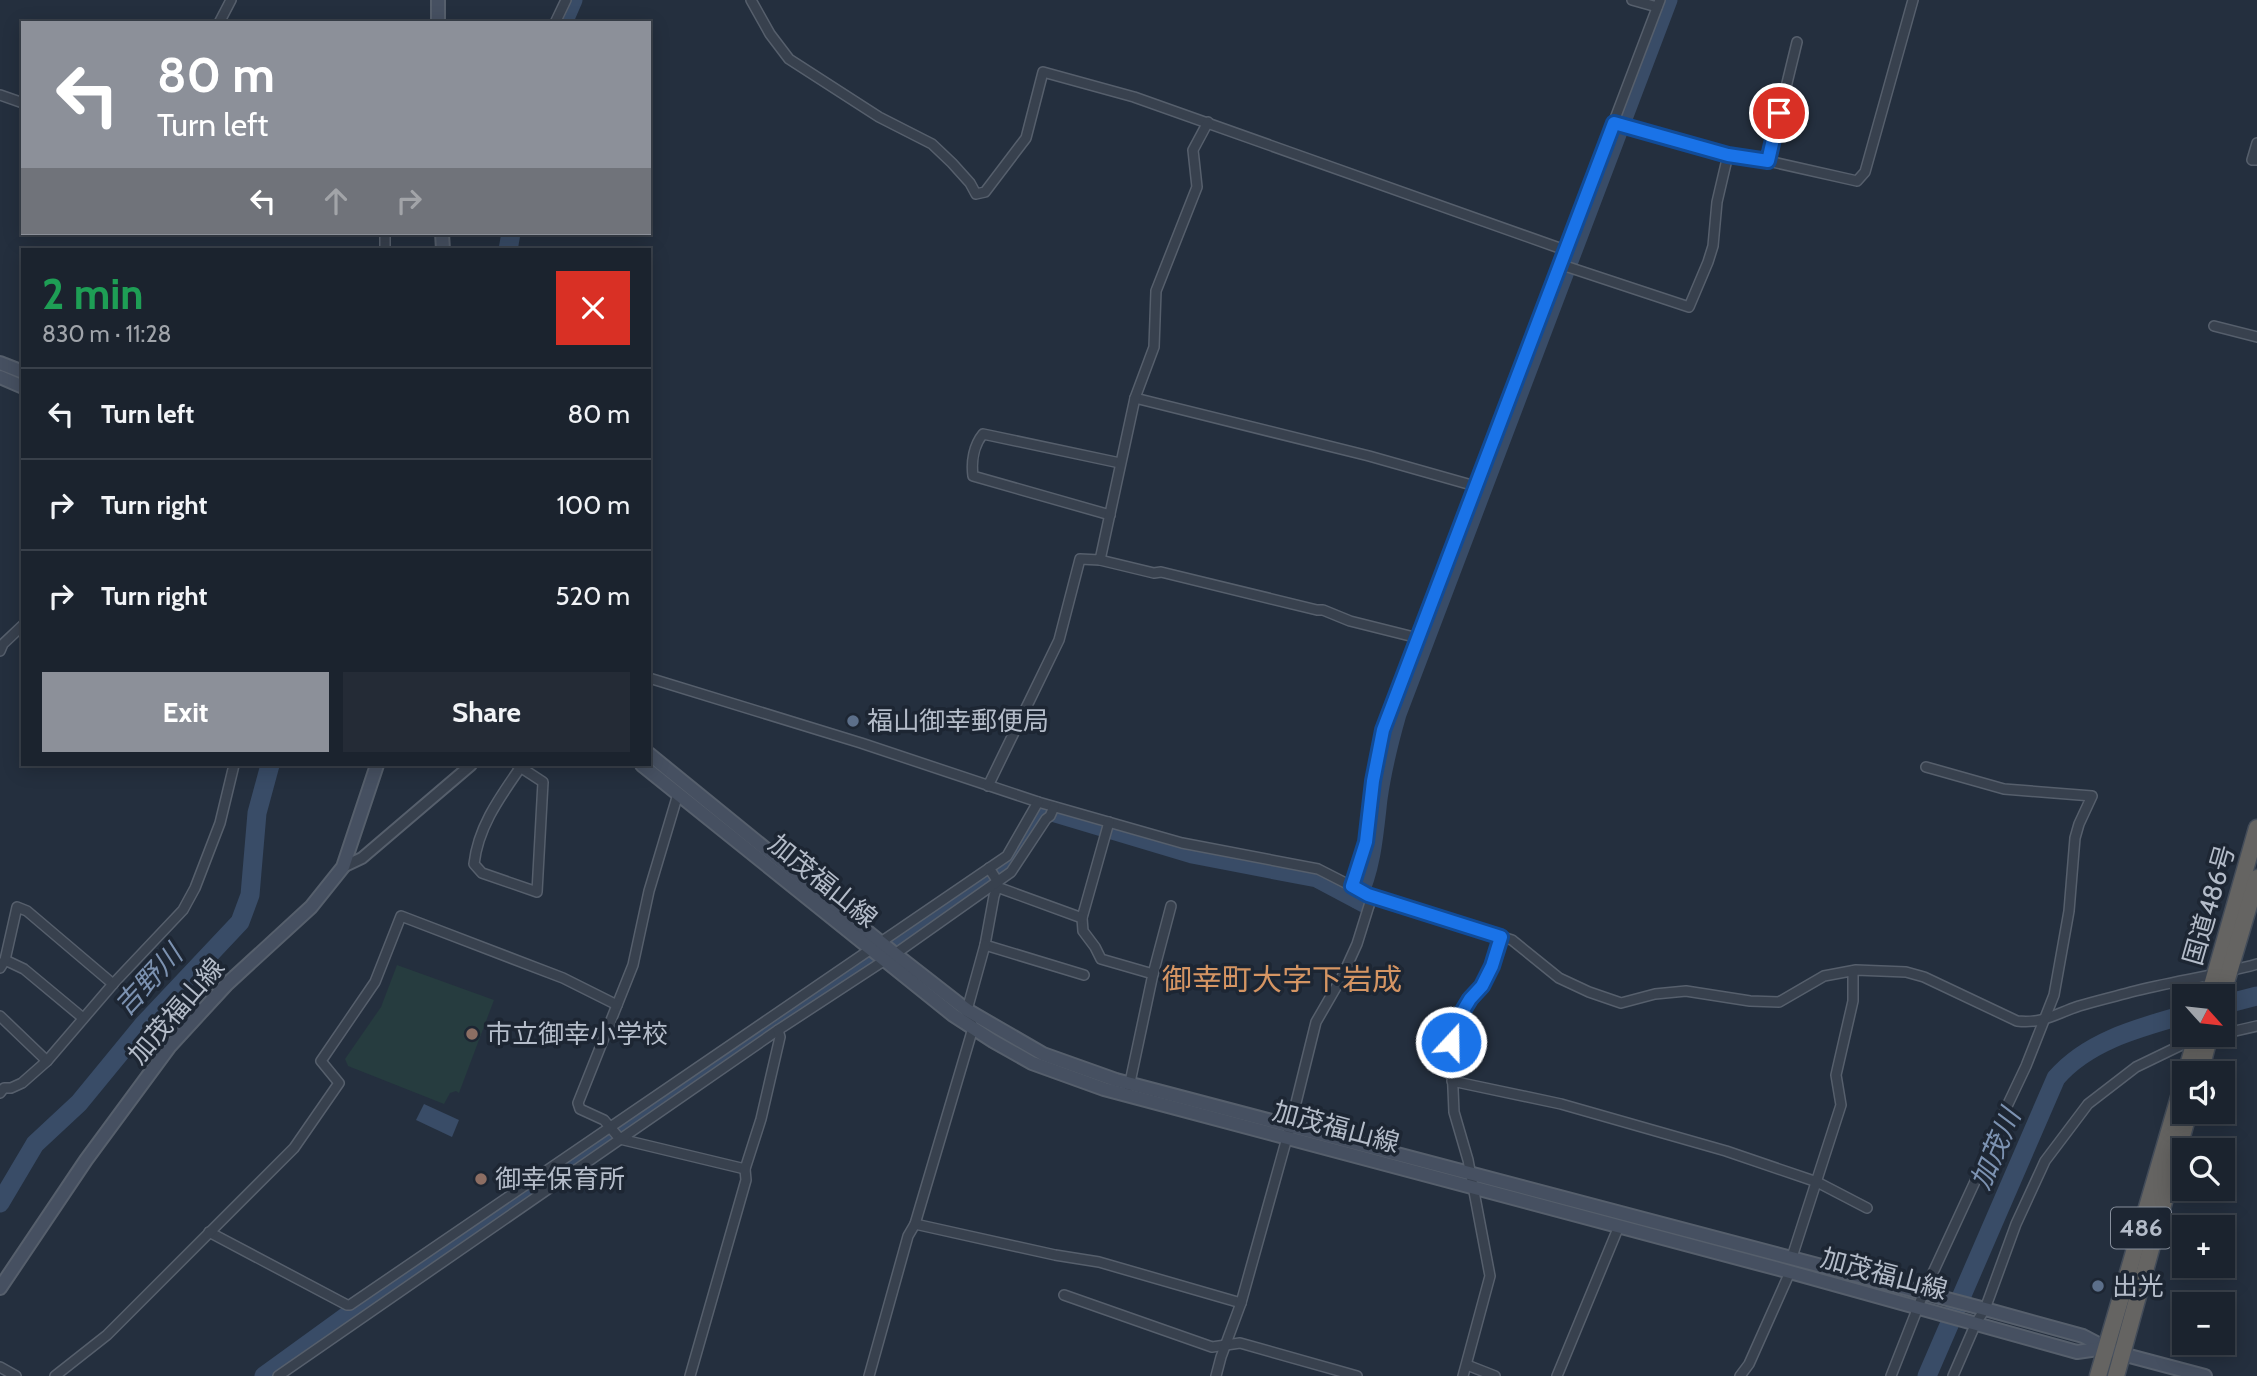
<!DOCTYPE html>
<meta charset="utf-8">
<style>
:root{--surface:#1b232e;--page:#242b36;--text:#f1f3f6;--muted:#a0a4aa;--line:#39404a;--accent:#8c9099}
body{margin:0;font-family:Cabin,"Noto Sans JP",sans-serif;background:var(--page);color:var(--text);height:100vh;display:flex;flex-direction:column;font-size:26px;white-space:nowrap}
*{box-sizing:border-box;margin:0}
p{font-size:23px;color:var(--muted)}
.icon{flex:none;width:38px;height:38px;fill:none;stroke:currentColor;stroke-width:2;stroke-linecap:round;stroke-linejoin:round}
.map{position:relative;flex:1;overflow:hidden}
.panel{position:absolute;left:21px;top:248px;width:630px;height:518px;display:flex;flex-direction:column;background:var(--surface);border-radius:0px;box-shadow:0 4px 18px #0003,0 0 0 2px var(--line)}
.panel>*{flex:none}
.banner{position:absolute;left:21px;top:21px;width:630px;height:214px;border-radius:0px;box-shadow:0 4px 18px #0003,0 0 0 2px var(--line);background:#8c9099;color:#fff;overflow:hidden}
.needle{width:46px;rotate:117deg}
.fabs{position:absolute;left:2172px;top:984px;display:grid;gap:14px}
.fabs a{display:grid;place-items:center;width:63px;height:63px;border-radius:0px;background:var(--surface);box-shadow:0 4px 18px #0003,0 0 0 2px var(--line);font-size:35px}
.pin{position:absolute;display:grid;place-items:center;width:60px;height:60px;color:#fff;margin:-30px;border:4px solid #fff;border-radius:50%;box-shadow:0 2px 7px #0007}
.me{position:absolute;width:77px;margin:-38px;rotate:21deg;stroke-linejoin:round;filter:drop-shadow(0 0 5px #0008)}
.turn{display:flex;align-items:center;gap:24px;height:147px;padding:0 21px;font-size:32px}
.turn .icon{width:91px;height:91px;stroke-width:2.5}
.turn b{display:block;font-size:49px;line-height:60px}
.lanes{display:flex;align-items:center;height:66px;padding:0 21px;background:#0003;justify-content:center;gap:35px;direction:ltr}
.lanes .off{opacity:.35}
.round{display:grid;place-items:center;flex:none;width:74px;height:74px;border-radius:0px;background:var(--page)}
.overview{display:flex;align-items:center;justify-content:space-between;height:119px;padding:0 21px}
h1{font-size:42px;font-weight:800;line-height:52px;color:#1e9e55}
.cta{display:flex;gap:14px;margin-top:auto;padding:14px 21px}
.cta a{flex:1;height:80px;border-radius:0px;background:var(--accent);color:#fff;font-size:28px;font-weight:800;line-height:80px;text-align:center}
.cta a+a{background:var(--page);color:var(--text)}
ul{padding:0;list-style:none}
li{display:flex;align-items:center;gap:21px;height:91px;padding:0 21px;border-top:2px solid var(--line)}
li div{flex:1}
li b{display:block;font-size:26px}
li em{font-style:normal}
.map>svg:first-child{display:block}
.green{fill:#263c3f}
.water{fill:#394c67}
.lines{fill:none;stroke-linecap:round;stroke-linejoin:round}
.river{stroke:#394c67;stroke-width:19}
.minor-casing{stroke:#565f6c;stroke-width:12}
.tertiary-casing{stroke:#565f6c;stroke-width:14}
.secondary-casing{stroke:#565f6c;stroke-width:16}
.trunk-casing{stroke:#434c59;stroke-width:19}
.minor{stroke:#38414e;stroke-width:9}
.tertiary{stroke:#38414e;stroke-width:10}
.secondary{stroke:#465061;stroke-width:12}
.trunk{stroke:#656462;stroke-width:16}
.route-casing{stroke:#114b97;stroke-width:18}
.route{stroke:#1a73e8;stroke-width:12}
.service-dot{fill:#5c6f8a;stroke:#1d2633;stroke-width:2.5}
.education-dot{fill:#8d6e63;stroke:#1d2633;stroke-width:2.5}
.labels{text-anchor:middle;stroke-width:7;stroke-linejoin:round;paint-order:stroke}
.shield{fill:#1d2633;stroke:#878f9c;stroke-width:2}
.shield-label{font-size:24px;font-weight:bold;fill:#b4bcc9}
.poi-label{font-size:26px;fill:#b4bcc9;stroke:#1d2633;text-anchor:start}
.street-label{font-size:26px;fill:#b4bcc9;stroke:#1d2633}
.water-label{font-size:28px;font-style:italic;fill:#7c92b1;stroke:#1d2633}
.quarter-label{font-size:30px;fill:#d59563;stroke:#1d2633}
</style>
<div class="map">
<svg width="2257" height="1376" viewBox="0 0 2257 1376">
<rect width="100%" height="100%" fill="#242f3e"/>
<!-- green -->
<polygon class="green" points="397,965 494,1000 459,1093 456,1091 450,1093 444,1104 348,1066 345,1059 381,1007"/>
<!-- water -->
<polygon class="water" points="424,1104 459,1120 452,1137 416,1120"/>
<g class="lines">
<!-- river -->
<g class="river">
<polyline points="563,23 573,0"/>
<polyline points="508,250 511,233"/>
<path d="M1357 899C1372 866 1374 834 1378 799 1382 770 1389 742 1397 714L1668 0"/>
<polyline points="2222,1005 2257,996"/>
<polyline points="0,1203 35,1144 79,1103 143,1025 240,922 250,895 257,813 270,765"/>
<polyline points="264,1376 384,1289 999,873 1008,866 1039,815 1045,810 1192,854 1317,878 1366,904"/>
<path d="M1927 1376 2056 1078C2088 1041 2138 1028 2184 1015"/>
</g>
<defs>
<g id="minor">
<polyline points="751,0 770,34 789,59 879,117 932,144 952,163 970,183 976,194 985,192 1026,138 1043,72 1134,97 1565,250"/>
<polyline points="1632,0 1657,7"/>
<polyline points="219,23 231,0"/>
<polyline points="555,23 566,0"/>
<polyline points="0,95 23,103"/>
<polyline points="1614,123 1728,155 1768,161 1857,181 1865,172 1913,0"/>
<polyline points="2257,143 2252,160 2257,160"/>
<polyline points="1768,161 1797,42"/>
<polyline points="385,233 385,250"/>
<polyline points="1559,264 1689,307 1708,262 1713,246 1717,202 1728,155"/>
<polyline points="2214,326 2257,337"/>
<polyline points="1135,398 1369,456 1475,486"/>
<path d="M1110 515 973 476C971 461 974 445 983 434L1120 463"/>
<polyline points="1100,560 1154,573 1161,572 1317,610 1323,610 1350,621 1418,638"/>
<polyline points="0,651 3,644 23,625"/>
<path d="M649 678 861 743 1038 802 1182 843 1318 869 1369 895 1512 940 1559 978 1589 992 1621 1003 1655 994 1686 991 1750 1001 1779 1002 1824 976 1856 970 1906 972 1924 977 2017 1021C2043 1024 2055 1014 2079 1006 2096 1001 2113 997 2131 992 2173 981 2215 976 2257 964"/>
<path d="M517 765 543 782 537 892 482 873 474 864C478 827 500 797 520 768"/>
<polyline points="988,786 1059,640 1080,559 1100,560 1135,398 1154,347 1156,291 1197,187 1193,150 1208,122"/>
<polyline points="678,794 649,891 633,965 578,1103 580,1109 604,1120 620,1139 745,1169"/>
<polyline points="1109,822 1082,918 1083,931 1095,947 1101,959 1153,974 1129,1087"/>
<polyline points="989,868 998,882 997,887 1082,918"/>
<polyline points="1352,886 1366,842 1373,781 1383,730 1660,0"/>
<polyline points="997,887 994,896 985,945 1084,975"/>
<polyline points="881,942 1007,856 1038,802"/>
<polyline points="895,954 1011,872 1046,819 1050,816 1054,807"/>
<polyline points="5,960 24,969 83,1018"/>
<polyline points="0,968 5,960 17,907 27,911 113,984"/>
<polyline points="1153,974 1171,906"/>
<polyline points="0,1016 47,1061"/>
<polyline points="1452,1081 1561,1104 1726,1151 1817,1182 1867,1208"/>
<polyline points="0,1093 4,1088 11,1088 22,1083 47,1061 113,984 183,910 195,888 220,823 234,765"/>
<polyline points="915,1224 1055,1255 1099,1262 1241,1303"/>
<polyline points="209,1232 347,1305 350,1305 871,949"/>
<polyline points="1792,1257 1841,1105 1836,1075 1853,1001 1853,971"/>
<polyline points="1064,1295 1212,1347 1240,1343 1357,1376"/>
<polyline points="1467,1365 1495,1376"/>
<polyline points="0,1367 16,1376"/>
<polyline points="55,1376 107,1335 294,1148 339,1083 321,1061 375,982 401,916 563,978 617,1005"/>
<polyline points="278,1376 778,1030 885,960"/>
<polyline points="690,1376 746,1180 745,1169 761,1119 780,1037 778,1030"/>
<polyline points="869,1376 908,1236 915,1224 973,1028 967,1010 985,945"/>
<polyline points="1216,1376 1221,1357 1241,1303 1290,1127 1316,1022 1342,977 1357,944 1372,896"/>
<polyline points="1463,1376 1490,1276 1468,1160 1454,1112 1451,1042 1458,1019 1470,999 1482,987 1492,966 1501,937"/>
<polyline points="1557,1376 1619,1226"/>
<polyline points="1740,1376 1749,1364 1790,1272"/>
<polyline points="1891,1376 1924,1292 1984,1162 1999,1123 2026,1066 2054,995 2069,911 2075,838 2079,824 2092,796 2004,789 1926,767"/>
<polyline points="1953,1376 1976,1323 1985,1309 2016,1224 2045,1161 2088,1104 2136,1067 2196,1038 2209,1037 2257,1026"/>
</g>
<polyline id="tertiary" points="343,867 362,858 471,765"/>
<g id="secondary">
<polyline points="438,0 438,23"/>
<polyline points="442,233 443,250"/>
<polyline points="0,363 23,372"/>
<polyline points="0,377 23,387"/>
<polyline points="649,754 895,954 967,1010 1043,1054 1116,1080 1985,1309 2083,1336 2106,1348 2122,1354 2205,1376"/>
<polyline points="642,765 953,1015 993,1041 1032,1063 1104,1089 1790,1272 2077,1352 2105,1348"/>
<polyline points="0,1288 86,1160 170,1046 227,984 311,907 343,867 377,765"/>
</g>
<g id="trunk">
<polyline points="2209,996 2257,828"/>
<polyline points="2222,996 2257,878"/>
<polyline points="2186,1073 2197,1034"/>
<polyline points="2200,1073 2210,1034"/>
<polyline points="2098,1376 2184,1080"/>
<polyline points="2116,1376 2189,1111"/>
</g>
</defs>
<!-- minor casing -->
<use href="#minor" class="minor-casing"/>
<!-- tertiary casing -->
<use href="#tertiary" class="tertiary-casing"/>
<!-- secondary casing -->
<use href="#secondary" class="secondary-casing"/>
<!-- trunk casing -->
<use href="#trunk" class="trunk-casing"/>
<!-- minor -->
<use href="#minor" class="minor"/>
<!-- tertiary -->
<use href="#tertiary" class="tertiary"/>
<!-- secondary -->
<use href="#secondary" class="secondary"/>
<!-- trunk -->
<use href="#trunk" class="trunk"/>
</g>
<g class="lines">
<defs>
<polyline id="route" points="1451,1042 1458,1019 1470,999 1482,986 1492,966 1501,937 1368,895 1352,886 1366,842 1373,781 1383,730 1614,123 1728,155 1768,161 1779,113"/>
</defs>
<!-- route casing -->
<use href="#route" class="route-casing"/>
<!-- route -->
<use href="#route" class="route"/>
</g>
<!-- markers -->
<g class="service-dot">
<circle cx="853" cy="721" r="7"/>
<circle cx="2098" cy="1286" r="7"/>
</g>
<g class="education-dot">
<circle cx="472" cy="1034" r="7"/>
<circle cx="481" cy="1179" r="7"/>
</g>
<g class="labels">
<!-- shield labels -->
<rect class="shield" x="2111" y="1207.5" width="60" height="41" rx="5"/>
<g class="shield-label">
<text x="2141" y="1236">486</text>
</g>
<!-- poi labels -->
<g class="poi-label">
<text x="867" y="730">福山御幸郵便局</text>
<text x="486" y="1043">市立御幸小学校</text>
<text x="495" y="1188">御幸保育所</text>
<text x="2112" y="1295">出光</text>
</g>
<!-- street labels -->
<g class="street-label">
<text transform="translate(823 881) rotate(39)" y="9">加茂福山線</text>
<text transform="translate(2209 905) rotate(-74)" y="9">国道486号</text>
<text transform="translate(176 1011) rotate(-49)" y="9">加茂福山線</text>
<text transform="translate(1336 1127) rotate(15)" y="9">加茂福山線</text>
<text transform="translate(1884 1274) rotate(15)" y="9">加茂福山線</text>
</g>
<!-- water labels -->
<g class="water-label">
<text transform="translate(148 980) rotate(-47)" y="10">吉野川</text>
<text transform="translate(1995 1149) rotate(-67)" y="10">加茂川</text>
</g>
<!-- quarter labels -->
<g class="quarter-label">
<text x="1282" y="990">御幸町大字下岩成</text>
</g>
</g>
</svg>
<div class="fabs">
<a><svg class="needle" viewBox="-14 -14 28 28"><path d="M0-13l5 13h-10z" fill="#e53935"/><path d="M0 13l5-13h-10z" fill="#a0a4aa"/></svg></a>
<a><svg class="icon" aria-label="sound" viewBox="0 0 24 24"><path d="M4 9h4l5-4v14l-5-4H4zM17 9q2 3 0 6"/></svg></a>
<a><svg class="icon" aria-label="search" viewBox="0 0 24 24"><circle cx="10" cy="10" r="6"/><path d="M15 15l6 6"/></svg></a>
<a>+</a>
<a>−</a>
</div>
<div class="pin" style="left:1779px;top:113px;background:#d93025"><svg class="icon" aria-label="arrive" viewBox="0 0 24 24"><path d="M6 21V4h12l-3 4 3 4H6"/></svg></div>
<svg class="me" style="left:1451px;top:1042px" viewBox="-20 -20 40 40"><circle r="17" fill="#1a73e8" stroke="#fff" stroke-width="3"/><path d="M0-11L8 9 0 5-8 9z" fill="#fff"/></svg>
<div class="banner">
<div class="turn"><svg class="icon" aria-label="left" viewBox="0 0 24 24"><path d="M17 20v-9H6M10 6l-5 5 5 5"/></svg><div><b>80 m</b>Turn left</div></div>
<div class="lanes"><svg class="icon" aria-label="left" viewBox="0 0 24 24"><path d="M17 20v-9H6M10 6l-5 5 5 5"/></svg><svg class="icon off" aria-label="ahead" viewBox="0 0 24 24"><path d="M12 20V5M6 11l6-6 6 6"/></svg><svg class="icon off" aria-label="right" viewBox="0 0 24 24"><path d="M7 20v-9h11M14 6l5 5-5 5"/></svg></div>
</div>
<section class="panel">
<div class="overview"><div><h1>2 min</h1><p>830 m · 11:28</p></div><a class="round" style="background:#d93025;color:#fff"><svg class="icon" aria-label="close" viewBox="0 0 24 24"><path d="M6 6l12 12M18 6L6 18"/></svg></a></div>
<ul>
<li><svg class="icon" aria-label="left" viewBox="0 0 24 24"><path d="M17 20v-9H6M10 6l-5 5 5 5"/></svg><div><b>Turn left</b></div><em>80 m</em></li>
<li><svg class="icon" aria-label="right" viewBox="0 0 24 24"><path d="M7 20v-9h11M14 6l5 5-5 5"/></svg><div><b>Turn right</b></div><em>100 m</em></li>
<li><svg class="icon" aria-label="right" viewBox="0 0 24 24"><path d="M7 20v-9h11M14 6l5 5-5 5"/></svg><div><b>Turn right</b></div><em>520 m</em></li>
</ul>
<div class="cta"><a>Exit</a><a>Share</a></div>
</section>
</div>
